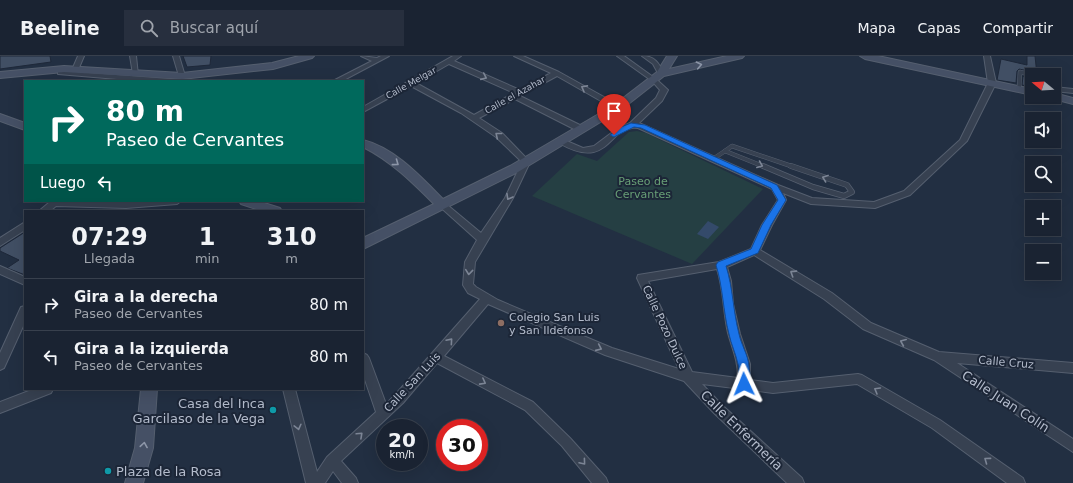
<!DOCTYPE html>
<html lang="es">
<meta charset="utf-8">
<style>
:root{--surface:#1a2332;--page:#272f3e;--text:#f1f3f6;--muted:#9fa4ac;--line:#38404d}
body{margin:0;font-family:"DejaVu Sans",sans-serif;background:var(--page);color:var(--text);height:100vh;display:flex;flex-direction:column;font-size:15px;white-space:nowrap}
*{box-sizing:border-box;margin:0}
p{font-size:13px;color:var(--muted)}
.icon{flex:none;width:22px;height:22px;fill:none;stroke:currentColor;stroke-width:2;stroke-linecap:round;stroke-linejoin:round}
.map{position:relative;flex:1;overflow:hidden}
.sheet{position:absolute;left:24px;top:154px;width:340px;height:180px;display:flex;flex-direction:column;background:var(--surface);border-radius:0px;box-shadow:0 4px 16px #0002,0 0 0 1px var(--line)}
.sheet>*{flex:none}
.guide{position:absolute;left:24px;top:24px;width:340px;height:122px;border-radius:0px;box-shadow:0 4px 16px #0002,0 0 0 1px var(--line);background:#00695c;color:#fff;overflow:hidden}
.needle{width:26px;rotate:288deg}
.controls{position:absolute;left:1025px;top:12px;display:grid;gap:8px}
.controls a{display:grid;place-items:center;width:36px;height:36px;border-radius:0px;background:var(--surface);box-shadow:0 4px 16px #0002,0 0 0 1px var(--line);font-size:20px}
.speed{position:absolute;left:376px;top:363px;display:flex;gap:8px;font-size:20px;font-weight:700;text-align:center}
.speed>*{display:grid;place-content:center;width:52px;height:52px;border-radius:50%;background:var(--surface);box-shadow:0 4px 16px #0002,0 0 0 1px var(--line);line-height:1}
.speed small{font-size:10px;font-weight:400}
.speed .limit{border:6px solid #d22;background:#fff;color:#111}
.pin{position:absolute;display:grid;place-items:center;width:34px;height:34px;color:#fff;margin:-41px -17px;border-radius:50% 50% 50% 0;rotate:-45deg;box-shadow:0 0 4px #0007}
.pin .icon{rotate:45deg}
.me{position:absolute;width:44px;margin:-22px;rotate:358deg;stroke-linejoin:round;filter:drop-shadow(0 0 3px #0008)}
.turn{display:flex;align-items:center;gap:14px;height:84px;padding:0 16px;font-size:18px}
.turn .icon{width:52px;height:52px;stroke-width:2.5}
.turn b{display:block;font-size:28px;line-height:34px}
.then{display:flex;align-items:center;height:38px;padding:0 16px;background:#0003;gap:8px;font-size:15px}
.eta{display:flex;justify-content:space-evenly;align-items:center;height:68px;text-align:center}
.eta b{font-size:24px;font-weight:600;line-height:28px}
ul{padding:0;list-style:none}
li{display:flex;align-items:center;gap:12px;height:52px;padding:0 16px;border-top:1px solid var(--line)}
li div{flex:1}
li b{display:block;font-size:15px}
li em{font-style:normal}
header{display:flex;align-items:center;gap:24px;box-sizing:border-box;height:56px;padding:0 20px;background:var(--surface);border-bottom:1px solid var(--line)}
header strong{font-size:19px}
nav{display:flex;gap:22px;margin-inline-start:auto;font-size:14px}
.search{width:280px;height:36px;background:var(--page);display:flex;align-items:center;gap:10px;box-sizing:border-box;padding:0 14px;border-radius:0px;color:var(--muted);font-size:15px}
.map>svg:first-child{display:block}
.green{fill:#253f43}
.water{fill:#344a6a}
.building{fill:#414f64;stroke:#1e2839}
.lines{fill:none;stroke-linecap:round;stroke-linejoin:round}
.lane-far1-casing{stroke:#555f6f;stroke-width:4.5}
.lane-casing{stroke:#555f6f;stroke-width:6}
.street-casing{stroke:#555f6f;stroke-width:2}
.secondary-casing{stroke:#555f6f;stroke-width:2}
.lane-far1{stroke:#374151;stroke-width:3.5}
.lane{stroke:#374151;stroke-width:4.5}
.street{fill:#374151;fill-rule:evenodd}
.secondary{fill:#455065;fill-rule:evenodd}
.oneway{stroke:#8d96a8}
.oneway2{stroke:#7c8595}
.route{fill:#1a73e8;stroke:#114b97}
.education-dot{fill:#8d6e63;stroke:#1c2637;stroke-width:1.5}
.culture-dot{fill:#0f9aa8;stroke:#1c2637;stroke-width:1.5}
.labels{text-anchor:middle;stroke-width:4;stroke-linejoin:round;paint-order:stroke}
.far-street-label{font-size:9px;fill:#b4bccc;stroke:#1c2637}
.park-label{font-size:11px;fill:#689f76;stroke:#1c2637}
.poi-label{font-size:11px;fill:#b4bccc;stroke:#1c2637;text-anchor:start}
.street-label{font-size:11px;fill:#b4bccc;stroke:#1c2637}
.near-street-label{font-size:13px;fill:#b4bccc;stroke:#1c2637}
.near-poi-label{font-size:13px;fill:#b4bccc;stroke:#1c2637;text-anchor:end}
</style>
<header>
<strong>Beeline</strong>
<div class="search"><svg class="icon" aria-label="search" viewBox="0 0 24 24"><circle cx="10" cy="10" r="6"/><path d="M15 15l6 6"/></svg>Buscar aquí</div>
<nav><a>Mapa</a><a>Capas</a><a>Compartir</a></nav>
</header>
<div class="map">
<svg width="1073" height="427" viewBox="0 0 1073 427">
<rect width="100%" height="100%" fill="#222f42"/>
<!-- green -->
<polygon class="green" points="637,75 646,77 763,133 692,208 532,140 577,98 597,105 629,76"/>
<!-- water -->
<polygon class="water" points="708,165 719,171 708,183 697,178"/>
<!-- building -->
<g class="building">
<polygon points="0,0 50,0 51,6 0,13"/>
<polygon points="183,0 211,0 210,9 187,11"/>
<polygon points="1027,0 1035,0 1037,19 1033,16 1019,13 1017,15 1016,27 997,24 1001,3 1027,9"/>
<polygon points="1023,20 1032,22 1032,31 1022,29"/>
<polygon points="25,176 25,219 7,212 19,204 0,195 0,192"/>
</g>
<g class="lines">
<defs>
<g id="lane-far1">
<polyline points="1019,33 1020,16 1032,19"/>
<polyline points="725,95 765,111"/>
<polyline points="725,95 732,90 794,111"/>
<polyline points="713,103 725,95"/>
</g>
<polyline id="lane" points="763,110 813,131 844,140 852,136 847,129 791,110"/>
<g id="street">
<polygon points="78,0 84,0 78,14 75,16 170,23 174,25 141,25 58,18 58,16 75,16 72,14"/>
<polygon points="130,0 136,0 138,19 133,18"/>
<polygon points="173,0 179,0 185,20 184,21 179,20"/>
<polygon points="361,0 377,2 381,0 389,0 342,25 333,25 372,5"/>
<path d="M453 0H461L454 5 520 34 551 17 514 0H523L559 16 622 51 618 53H615L557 20 520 40 584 71V75H578L515 43 479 62 502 77 530 106 513 142 475 206 473 228 476 231 498 244 612 292 679 313 637 222 638 219 719 206 751 193 762 169 778 144 772 133 638 72C608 67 611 117 559 87V83H562L583 92 594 90 618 72 630 67 656 42 660 34 652 25 617 0H624L656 23 668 34 662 45 639 67 778 129 812 142 874 146 904 135 960 84 988 27 984 0H990L996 27 967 85 910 139 875 152 811 148 783 137 786 144 772 169 760 194 832 237 871 267 939 296 1073 307V317L957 307 1073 383V396L934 304 863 273 824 243 754 199 727 211 731 225 733 248 740 278 750 308V324L773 327 858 318 862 319 940 364 1023 422 1025 427H1007L932 372 857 328 773 337 702 328 722 349 802 422 804 427H787L714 357 684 325 605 299 488 248 444 300 533 346 570 382 606 422 608 427H592L562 390 525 354 437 307 403 347 341 405 356 422 358 427H342L333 415 325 427H306L283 333H295L317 416 327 401 376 356 363 318V297L367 299 369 302 386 348 395 339 480 243 468 237 463 229 465 206 477 184 438 149 439 147H445L481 177 505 142 522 106 496 81 461 57 411 30 363 56V51ZM449 8 514 37 474 59 416 27ZM717 213C724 234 723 256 728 277 733 295 738 304 738 322L692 316 648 225Z"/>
<path d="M642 0C655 0 659 7 664 18L663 19H659L653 8Z"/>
<polygon points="1054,31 1073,33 1073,37 1054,35"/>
<polygon points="51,145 181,145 177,148 126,152 56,150 50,155 39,155"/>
<polygon points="25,166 25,174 0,190 0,182"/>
<polygon points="0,210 25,221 25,229 0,218"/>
<polygon points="25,250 25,266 4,312 0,314 0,297 21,251"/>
<polygon points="34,333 53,333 51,337 0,357 0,346"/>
</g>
<g id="secondary">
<polygon points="299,0 314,0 312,2 273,13 182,23 64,16 0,22 0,16 64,10 182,17 272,7"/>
<path d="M667 0H677L669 13 727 0H744L742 2 664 20 622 53 518 116 363 193V182L434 148C412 126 391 105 363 91V84C395 92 421 121 443 143L510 110 614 49 657 16Z"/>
<polygon points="860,0 878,0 1032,33 1032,39 865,3"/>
<polygon points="1054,37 1073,42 1073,48 1050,42 1050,41 1054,41"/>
<polygon points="0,58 25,67 25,74 0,65"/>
<polygon points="239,145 258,145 280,152 282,155 262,155 241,148"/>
<polygon points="141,333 157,333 153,392 143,427 125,427 135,392"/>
</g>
</defs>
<!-- lane-far1 casing -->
<use href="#lane-far1" class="lane-far1-casing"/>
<!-- lane casing -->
<use href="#lane" class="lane-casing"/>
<!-- street casing -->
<use href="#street" class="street-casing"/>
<!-- secondary casing -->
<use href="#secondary" class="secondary-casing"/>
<!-- lane-far1 -->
<use href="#lane-far1" class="lane-far1"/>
<!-- lane -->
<use href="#lane" class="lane"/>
<!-- street -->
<use href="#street" class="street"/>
<!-- secondary -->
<use href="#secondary" class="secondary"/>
</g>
<!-- one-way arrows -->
<defs><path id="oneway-chevron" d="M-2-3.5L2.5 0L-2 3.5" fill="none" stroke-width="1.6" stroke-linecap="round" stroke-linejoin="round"/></defs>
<g class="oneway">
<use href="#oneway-chevron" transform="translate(699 9) rotate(-12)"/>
<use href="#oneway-chevron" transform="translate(396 107) rotate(36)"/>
<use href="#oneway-chevron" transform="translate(144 389) rotate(-81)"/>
</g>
<g class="oneway2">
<use href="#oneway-chevron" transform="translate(484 21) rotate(24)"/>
<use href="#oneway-chevron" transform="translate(584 32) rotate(-151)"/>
<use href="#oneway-chevron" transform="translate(498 79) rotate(-141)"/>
<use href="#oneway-chevron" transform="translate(760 109) rotate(22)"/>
<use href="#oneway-chevron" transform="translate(825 122) rotate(-160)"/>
<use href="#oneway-chevron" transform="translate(509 141) rotate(119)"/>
<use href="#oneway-chevron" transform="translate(469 216) rotate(96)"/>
<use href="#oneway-chevron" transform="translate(793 217) rotate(-147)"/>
<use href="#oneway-chevron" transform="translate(450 285) rotate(-49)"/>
<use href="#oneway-chevron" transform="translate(903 286) rotate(-157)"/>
<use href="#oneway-chevron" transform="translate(599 292) rotate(24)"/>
<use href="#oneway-chevron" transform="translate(483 326) rotate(28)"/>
<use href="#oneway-chevron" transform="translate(877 334) rotate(-150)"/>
<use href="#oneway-chevron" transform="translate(298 371) rotate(76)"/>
<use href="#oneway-chevron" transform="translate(360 379) rotate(-43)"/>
<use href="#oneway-chevron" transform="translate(987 404) rotate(-144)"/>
<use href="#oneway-chevron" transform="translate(583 406) rotate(50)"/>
</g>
<!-- route -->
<path class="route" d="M631 67 645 69 777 129 786 144 771 169 758 197 726 210C733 232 733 255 739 278 741 288 748 299 749 310 750 317 751 326 748 332L744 333 741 332C737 324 740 315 738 308 736 298 731 288 729 278 723 255 723 231 716 209L718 206 751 193 762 169 778 144 771 132 641 72 634 71 614 81 610 79 621 71Z"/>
<!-- markers -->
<circle class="education-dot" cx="501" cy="267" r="4"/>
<g class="culture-dot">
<circle cx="273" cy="354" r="4"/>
<circle cx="108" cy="415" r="4"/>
</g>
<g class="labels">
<!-- far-street labels -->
<g class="far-street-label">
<text transform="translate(411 27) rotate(-29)" y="3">Calle Melgar</text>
<text transform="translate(515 39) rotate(-29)" y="3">Calle el Azahar</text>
</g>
<!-- park labels -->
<g class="park-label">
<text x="643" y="129">Paseo de<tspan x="643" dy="13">Cervantes</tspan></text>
</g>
<!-- poi labels -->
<g class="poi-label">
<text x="509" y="265">Colegio San Luis<tspan x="509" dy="13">y San Ildefonso</tspan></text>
</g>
<!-- street labels -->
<g class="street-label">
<text transform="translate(665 271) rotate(65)" y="4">Calle Pozo Dulce</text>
<text transform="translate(1006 306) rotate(5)" y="4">Calle Cruz</text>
<text transform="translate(412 326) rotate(-47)" y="4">Calle San Luis</text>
</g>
<!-- near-street labels -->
<g class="near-street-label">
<text transform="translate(1006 345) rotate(33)" y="5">Calle Juan Colín</text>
<text transform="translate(742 374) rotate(44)" y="5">Calle Enfermería</text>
</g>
<!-- near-poi labels -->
<g class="near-poi-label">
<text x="265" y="352">Casa del Inca<tspan x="265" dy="15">Garcilaso de la Vega</tspan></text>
<text x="116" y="420" text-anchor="start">Plaza de la Rosa</text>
</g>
</g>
</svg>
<div class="controls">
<a><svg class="needle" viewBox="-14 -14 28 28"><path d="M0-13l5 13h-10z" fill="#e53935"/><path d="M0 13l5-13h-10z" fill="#9fa4ac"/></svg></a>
<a><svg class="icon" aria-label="sound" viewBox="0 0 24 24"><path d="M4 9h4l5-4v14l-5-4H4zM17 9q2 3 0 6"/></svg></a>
<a><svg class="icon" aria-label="search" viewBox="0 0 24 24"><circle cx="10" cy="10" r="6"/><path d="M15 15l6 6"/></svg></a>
<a>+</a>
<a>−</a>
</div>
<div class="speed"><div>20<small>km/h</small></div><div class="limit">30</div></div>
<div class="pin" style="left:614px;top:79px;background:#d93025"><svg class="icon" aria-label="arrive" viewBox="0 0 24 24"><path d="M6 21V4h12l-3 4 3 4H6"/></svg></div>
<svg class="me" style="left:744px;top:328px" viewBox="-20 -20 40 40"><path d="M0-17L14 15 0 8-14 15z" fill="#1a73e8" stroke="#fff" stroke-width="4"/></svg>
<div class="guide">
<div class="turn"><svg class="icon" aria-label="right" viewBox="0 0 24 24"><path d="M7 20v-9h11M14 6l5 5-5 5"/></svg><div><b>80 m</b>Paseo de Cervantes</div></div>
<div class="then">Luego<svg class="icon" aria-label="left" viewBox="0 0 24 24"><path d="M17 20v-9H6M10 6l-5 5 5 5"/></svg></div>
</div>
<section class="sheet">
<div class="eta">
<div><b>07:29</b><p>Llegada</p></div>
<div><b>1</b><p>min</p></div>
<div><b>310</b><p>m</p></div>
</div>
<ul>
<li><svg class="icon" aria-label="right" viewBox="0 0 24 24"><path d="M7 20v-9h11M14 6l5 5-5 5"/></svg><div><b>Gira a la derecha</b><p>Paseo de Cervantes</p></div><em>80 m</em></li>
<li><svg class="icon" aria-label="left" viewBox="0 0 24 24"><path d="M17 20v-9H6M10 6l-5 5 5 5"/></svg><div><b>Gira a la izquierda</b><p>Paseo de Cervantes</p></div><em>80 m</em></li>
</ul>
</section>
</div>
